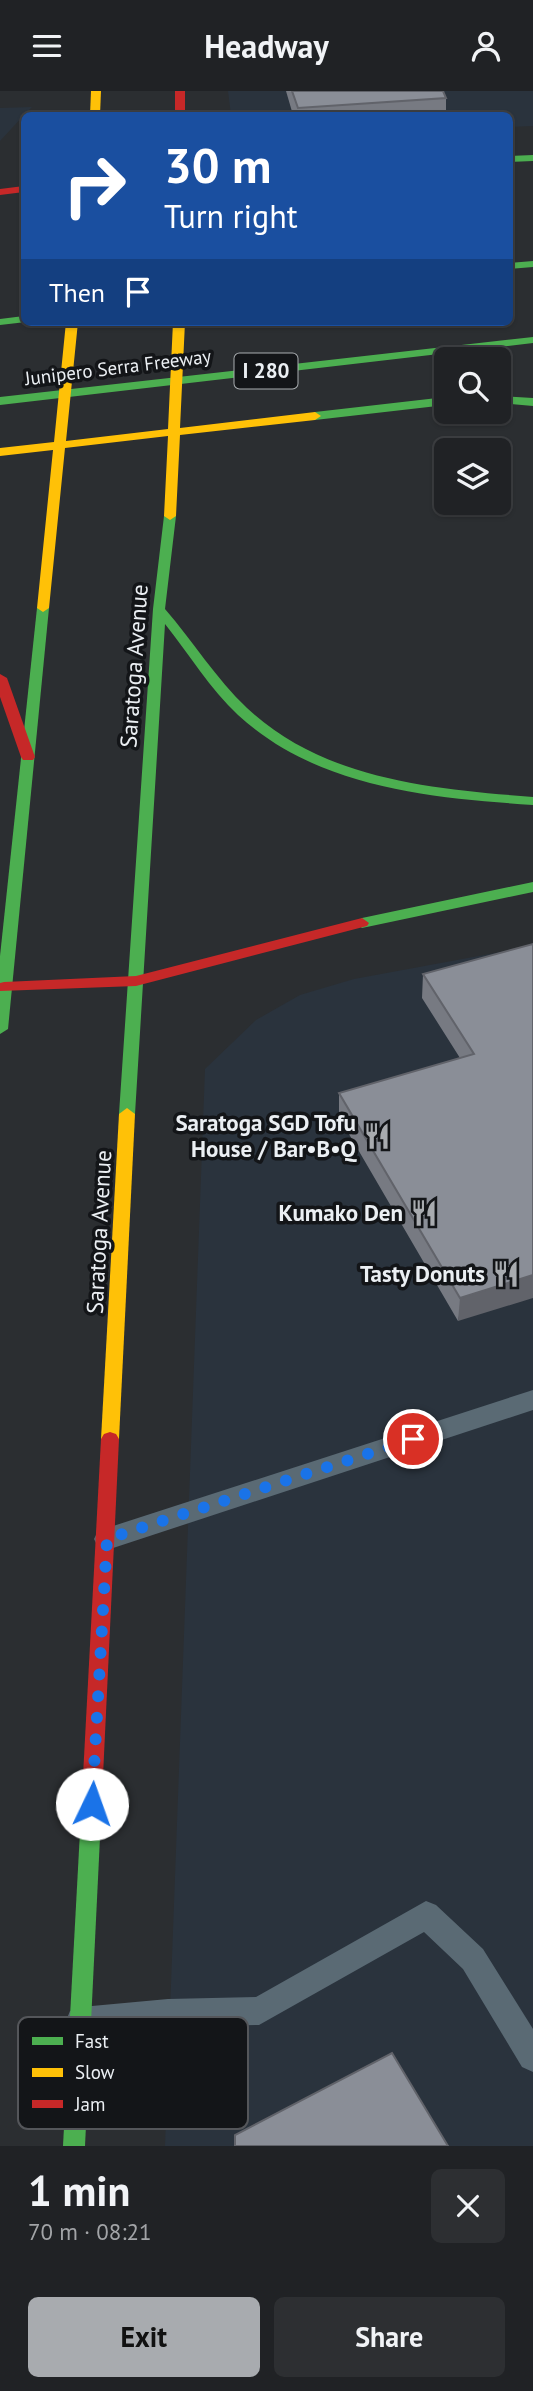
<!DOCTYPE html>
<meta charset="utf-8">
<style>
:root{--surface:#202225;--page:#2d2f32;--text:#f1f3f6;--muted:#a2a4a7;--line:#3d3f42;--accent:#a8abaf}
body{margin:0;font-family:"PT Sans",sans-serif;background:var(--page);color:var(--text);height:100vh;display:flex;flex-direction:column;font-size:26px;white-space:nowrap}
*{box-sizing:border-box;margin:0}
p{font-size:23px;color:var(--muted)}
.icon{flex:none;width:38px;height:38px;fill:none;stroke:currentColor;stroke-width:2;stroke-linecap:round;stroke-linejoin:round}
.map{position:relative;height:2055px;overflow:hidden}
.details{display:flex;flex-direction:column;background:var(--surface);flex:1}
.details>*{flex:none}
.banner{position:absolute;left:21px;top:21px;width:492px;height:214px;border-radius:10px;box-shadow:0 2px 5px #0004,0 0 0 2px var(--line);background:#1a4fa0;color:#fff;overflow:hidden}
.buttons{position:absolute;left:434px;top:256px;display:grid;gap:14px}
.buttons a{display:grid;place-items:center;width:77px;height:77px;border-radius:10px;background:var(--surface);box-shadow:0 2px 5px #0004,0 0 0 2px var(--line);font-size:35px}
.pin{position:absolute;display:grid;place-items:center;width:60px;height:60px;color:#fff;margin:-30px;border:4px solid #fff;border-radius:50%;box-shadow:0 2px 7px #0007}
.me{position:absolute;width:77px;margin:-38px;rotate:3deg;stroke-linejoin:round;filter:drop-shadow(0 0 5px #0008)}
.turn{display:flex;align-items:center;gap:24px;height:147px;padding:0 28px;font-size:32px}
.turn .icon{width:91px;height:91px;stroke-width:2.5}
.turn b{display:block;font-size:49px;line-height:60px}
.then{display:flex;align-items:center;height:66px;padding:0 28px;background:#0003;gap:14px;font-size:26px}
.round{display:grid;place-items:center;flex:none;width:74px;height:74px;border-radius:10px;background:var(--page)}
.head{display:flex;align-items:center;justify-content:space-between;height:119px;padding:0 28px}
h1{font-size:42px;font-weight:600;line-height:52px}
.cta{display:flex;gap:14px;margin-top:auto;padding:14px 28px}
.cta a{flex:1;height:80px;border-radius:10px;background:var(--accent);color:#111;font-size:28px;font-weight:600;line-height:80px;text-align:center}
.cta a+a{background:var(--page);color:var(--text)}
header{display:flex;justify-content:space-between;align-items:center;height:91px;padding:0 28px;background:var(--surface);font-size:32px;font-weight:600}
.map>svg:first-child{display:block}
.built{fill:#2a333d}
.lines{fill:none;stroke-linecap:round;stroke-linejoin:round}
.lane{fill:#5a6a74;fill-rule:evenodd}
.fast{fill:#4caf50;fill-rule:evenodd}
.slow{fill:#ffc107;fill-rule:evenodd}
.jam{fill:#c62828;fill-rule:evenodd}
.wall{fill:#777a82}
.shaded-wall{fill:#61636a}
.building{fill:#8a8e97;stroke:#61636a;stroke-width:2}
.route{stroke:#1a73e8;stroke-width:12;stroke-dasharray:0 21.6}
.labels{text-anchor:middle;stroke-width:7;stroke-linejoin:round;paint-order:stroke}
.far-street-label{font-size:19px;fill:#ebeff3;stroke:#131518}
.shield{fill:#131518;stroke:#aaaeb1;stroke-width:2}
.shield-label{font-size:21px;font-weight:bold;fill:#ebeff3}
.street-label{font-size:23px;fill:#ebeff3;stroke:#131518}
.poi-label{font-size:23px;font-weight:bold;fill:#ebeff3;stroke:#131518;text-anchor:end}
.key{fill:#131518;stroke:#54565a;stroke-width:2}
.key-label{font-size:19px;fill:#ebeff3}
</style>
<header><svg class="icon" aria-label="menu" viewBox="0 0 24 24"><path d="M4 6h16M4 12h16M4 18h16"/></svg>Headway<svg class="icon" aria-label="person" viewBox="0 0 24 24"><circle cx="12" cy="8" r="4"/><path d="M4 21q1-7 8-7t8 7"/></svg></header>
<div class="map">
<svg width="533" height="2055" viewBox="0 0 533 2055">
<rect width="100%" height="100%" fill="#2b2e31"/>
<!-- built -->
<g class="built">
<polygon points="228,0 533,0 533,35 509,36 509,24 231,24"/>
<polygon points="32,16 24,24 0,50 0,17"/>
<polygon points="533,855 533,2055 165,2055 205,978 256,929 300,904 354,888"/>
</g>
<g class="lines">
<!-- lane -->
<g class="lane">
<polygon points="533,1299 533,1319 107,1459 98,1456 94,1448 98,1440 107,1437"/>
<polygon points="426,1810 436,1814 483,1858 533,1938 533,1981 522,1976 463,1878 424,1841 259,1934 168,1936 81,1944 70,1940 66,1930 70,1920 81,1916 168,1908 256,1906"/>
</g>
<!-- fast -->
<g class="fast">
<polygon points="533,64 533,70 509,71 509,65"/>
<polygon points="533,170 533,176 509,178 509,172"/>
<polygon points="24,225 26,231 0,234 0,228"/>
<polygon points="533,246 533,252 0,314 0,306"/>
<polygon points="499,305 533,307 533,315 499,312"/>
<polygon points="446,306 446,314 315,329 309,325 315,321"/>
<path d="M170 421 176 425 165 518C193 550 216 588 247 617 323 689 434 698 533 706V714C431 707 317 697 238 624 210 598 189 563 165 533L135 1023 127 1029 119 1023 153 518 164 425Z"/>
<polygon points="43,513 49,517 8,938 0,943 0,865 37,517"/>
<polygon points="533,791 533,801 362,837 355,832 362,827"/>
<polygon points="93,1676 100,1679 103,1685 85,2055 63,2055 83,1685 86,1679"/>
</g>
<!-- slow -->
<g class="slow">
<polygon points="91,0 101,0 100,24 90,24"/>
<polygon points="66,231 78,231 66,350 168,338 173,231 185,231 180,337 315,321 321,325 315,329 180,344 176,425 170,429 164,425 168,345 65,357 49,517 43,521 37,517 53,359 0,365 0,357 54,351"/>
<polygon points="127,1017 135,1023 119,1348 116,1353 110,1355 104,1353 101,1348 119,1023"/>
</g>
<!-- jam -->
<g class="jam">
<rect x="175" y="0" width="10" height="24"/>
<polygon points="24,95 24,101 0,104 0,98"/>
<polygon points="0,583 7,587 35,666 33,669 23,669 21,666 0,606"/>
<polygon points="362,827 369,832 367,835 136,895 0,900 0,892 4,891 136,885"/>
<polygon points="110,1341 116,1343 119,1348 103,1685 100,1691 93,1694 86,1691 83,1685 101,1348 104,1343"/>
</g>
</g>
<!-- wall -->
<g class="wall">
<polygon points="286,0 443,0 446,7 446,24 293,24"/>
<polygon points="533,853 458,1230 339,1026 339,1002 460,967 422,907 423,883"/>
</g>
<!-- shaded-wall -->
<polygon class="shaded-wall" points="533,1184 533,1207 458,1230 460,1207"/>
<!-- building -->
<g class="building">
<polygon points="292,0 443,0 446,7 298,17"/>
<polygon points="533,853 533,1184 460,1207 339,1002 474,963 423,883"/>
<polygon points="392,1962 448,2055 235,2055 235,2044"/>
</g>
<g class="lines">
<!-- route -->
<polyline class="route" points="92,1713 107,1448 413,1348"/>
</g>
<!-- icons -->
<defs>
<symbol id="restaurant-bare" viewBox="-9 -9 18 18"><path d="M-5-6h1v4h1v-4h1v4h1v-4h1v5L-1.5 .5V6h-2V.5L-5-1ZM5-6V6H3V1.5H1.5Q1.5-4 5-6Z" fill="#a8abaf" stroke="#131518" stroke-width="2.5" paint-order="stroke"/></symbol>
</defs>
<g fill-rule="evenodd">
<use href="#restaurant-bare" x="358" y="1026" width="38" height="38"/>
<use href="#restaurant-bare" x="405" y="1103" width="38" height="38"/>
<use href="#restaurant-bare" x="487" y="1164" width="38" height="38"/>
</g>
<g class="labels">
<!-- far-street labels -->
<g class="far-street-label">
<text transform="translate(118 276) rotate(-7)" y="7">Junipero Serra Freeway</text>
</g>
<!-- shield labels -->
<rect class="shield" x="234.5" y="262.5" width="63" height="35" rx="5"/>
<g class="shield-label">
<text x="266" y="287">I 280</text>
</g>
<!-- street labels -->
<g class="street-label">
<text transform="translate(134 575) rotate(-86)" y="8">Saratoga Avenue</text>
<text transform="translate(99 1141) rotate(-87)" y="8">Saratoga Avenue</text>
</g>
<!-- poi labels -->
<g class="poi-label">
<text x="356" y="1040">Saratoga SGD Tofu<tspan x="356" dy="26">House / Bar•B•Q</tspan></text>
<text x="403" y="1130">Kumako Den</text>
<text x="485" y="1191">Tasty Donuts</text>
</g>
</g>
<!-- legend -->
<rect x="18" y="1926" width="230" height="112" rx="10" class="key"/>
<rect x="32" y="1946" width="31" height="8" fill="#4caf50"/>
<rect x="32" y="1977" width="31" height="9" fill="#ffc107"/>
<rect x="32" y="2009" width="31" height="8" fill="#c62828"/>
<g class="key-label">
<text x="75" y="1957">Fast</text>
<text x="75" y="1988">Slow</text>
<text x="75" y="2020">Jam</text>
</g>
</svg>
<div class="buttons">
<a><svg class="icon" aria-label="search" viewBox="0 0 24 24"><circle cx="10" cy="10" r="6"/><path d="M15 15l6 6"/></svg></a>
<a><svg class="icon" aria-label="layers" viewBox="0 0 24 24"><path d="M12 4l9 5-9 5-9-5zM3 14l9 5 9-5"/></svg></a>
</div>
<div class="pin" style="left:413px;top:1348px;background:#d93025"><svg class="icon" aria-label="arrive" viewBox="0 0 24 24"><path d="M6 21V4h12l-3 4 3 4H6"/></svg></div>
<svg class="me" style="left:92px;top:1713px" viewBox="-20 -20 40 40"><circle r="19" fill="#fff"/><path d="M0-13L10 11 0 6-10 11z" fill="#1a73e8"/></svg>
<div class="banner">
<div class="turn"><svg class="icon" aria-label="right" viewBox="0 0 24 24"><path d="M7 20v-9h11M14 6l5 5-5 5"/></svg><div><b>30 m</b>Turn right</div></div>
<div class="then">Then<svg class="icon" aria-label="arrive" viewBox="0 0 24 24"><path d="M6 21V4h12l-3 4 3 4H6"/></svg></div>
</div>
</div>
<section class="details">
<div class="head"><div><h1>1 min</h1><p>70 m · 08:21</p></div><a class="round"><svg class="icon" aria-label="close" viewBox="0 0 24 24"><path d="M6 6l12 12M18 6L6 18"/></svg></a></div>
<div class="cta"><a>Exit</a><a>Share</a></div>
</section>
